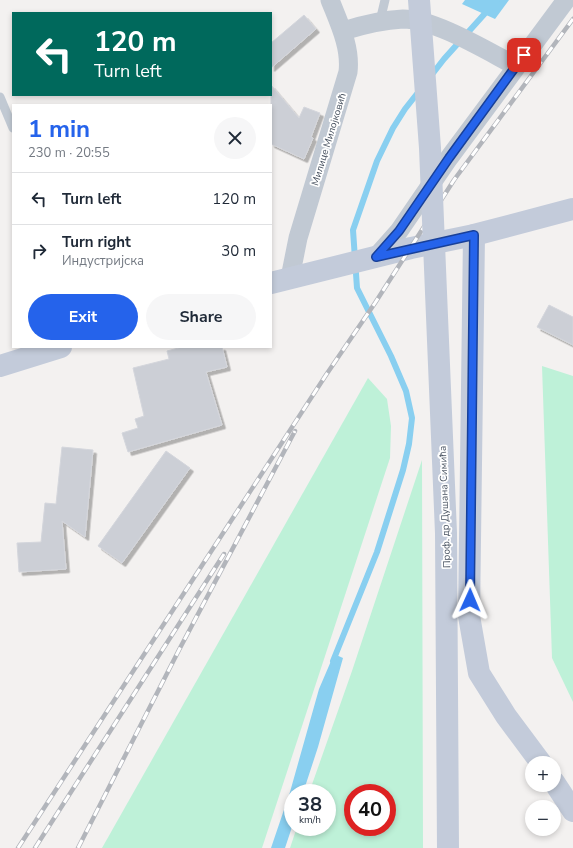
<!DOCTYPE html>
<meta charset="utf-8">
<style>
:root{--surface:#fff;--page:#f6f6f7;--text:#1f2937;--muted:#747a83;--line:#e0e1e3;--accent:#2563eb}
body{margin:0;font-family:"Nunito Sans",sans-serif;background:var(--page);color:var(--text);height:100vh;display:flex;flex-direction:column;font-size:15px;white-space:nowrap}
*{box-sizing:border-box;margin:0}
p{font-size:13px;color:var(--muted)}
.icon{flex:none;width:22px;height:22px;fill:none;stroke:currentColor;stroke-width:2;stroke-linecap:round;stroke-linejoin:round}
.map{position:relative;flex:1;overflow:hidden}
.side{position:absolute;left:12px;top:104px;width:260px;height:244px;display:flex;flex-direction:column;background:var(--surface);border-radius:0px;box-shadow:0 2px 6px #0003}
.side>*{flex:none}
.top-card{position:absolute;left:12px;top:12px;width:260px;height:84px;border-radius:0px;box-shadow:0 2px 6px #0003;background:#00695c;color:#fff;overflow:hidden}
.buttons{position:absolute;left:525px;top:756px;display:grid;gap:8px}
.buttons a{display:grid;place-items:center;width:36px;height:36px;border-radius:50%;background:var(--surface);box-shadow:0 2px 6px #0003;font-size:20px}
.speed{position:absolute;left:284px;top:784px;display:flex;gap:8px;font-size:20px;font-weight:700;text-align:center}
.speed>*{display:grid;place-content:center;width:52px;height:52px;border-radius:50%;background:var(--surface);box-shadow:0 2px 6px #0003;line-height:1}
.speed small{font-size:10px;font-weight:400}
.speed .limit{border:6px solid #d22;background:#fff;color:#111}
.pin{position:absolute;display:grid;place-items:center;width:34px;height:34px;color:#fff;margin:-17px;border-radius:8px;box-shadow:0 2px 6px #0006}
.me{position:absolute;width:44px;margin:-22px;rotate:1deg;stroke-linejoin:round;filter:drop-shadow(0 0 3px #0008)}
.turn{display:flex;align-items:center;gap:14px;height:84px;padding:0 16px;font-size:18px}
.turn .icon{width:52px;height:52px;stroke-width:2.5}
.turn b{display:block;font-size:28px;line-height:34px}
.round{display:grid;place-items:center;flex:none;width:42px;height:42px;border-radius:21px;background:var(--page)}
.overview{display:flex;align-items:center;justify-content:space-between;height:68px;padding:0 16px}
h1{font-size:24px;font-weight:700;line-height:30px;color:var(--accent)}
.action{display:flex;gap:8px;margin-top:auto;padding:8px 16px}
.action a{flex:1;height:46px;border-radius:24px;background:var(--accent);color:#fff;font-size:16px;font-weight:700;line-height:46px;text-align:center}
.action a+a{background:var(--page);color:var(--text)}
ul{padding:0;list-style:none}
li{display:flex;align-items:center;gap:12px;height:52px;padding:0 16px;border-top:1px solid var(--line)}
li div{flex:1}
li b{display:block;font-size:15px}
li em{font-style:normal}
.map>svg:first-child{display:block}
.green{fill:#bef1d8;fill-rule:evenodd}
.water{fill:#89cff0}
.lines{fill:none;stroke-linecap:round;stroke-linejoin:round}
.stream{stroke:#89cff0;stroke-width:6}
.building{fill:#cccfd6;stroke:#d4d6dc;filter:url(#shadow)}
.lane{stroke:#c1c9d3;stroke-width:9}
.street{stroke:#c1c9d3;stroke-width:19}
.secondary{stroke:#c3cbda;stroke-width:22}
.rail-casing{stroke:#b2b5bb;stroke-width:4.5}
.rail{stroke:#fff;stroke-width:3;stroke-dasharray:9;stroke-linecap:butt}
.secondary-bridge{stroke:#c3cbda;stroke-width:22}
.route-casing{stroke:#184099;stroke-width:10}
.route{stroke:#2563eb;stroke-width:7}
.labels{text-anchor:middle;stroke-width:3.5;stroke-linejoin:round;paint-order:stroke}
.street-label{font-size:10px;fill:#47515f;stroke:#fff}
</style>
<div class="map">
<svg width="573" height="848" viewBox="0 0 573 848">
<defs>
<filter id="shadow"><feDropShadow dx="3.5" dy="3.5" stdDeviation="0" flood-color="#0004"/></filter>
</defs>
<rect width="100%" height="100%" fill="#f3f1f0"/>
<!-- green -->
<g class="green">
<polygon points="542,366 573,376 573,702 552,658"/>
<polygon points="368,378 387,399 391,426 390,458 262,848 102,848"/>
<path d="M422 460 423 848H290L297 827H327V793H309L352 671ZM353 793H387V827H353Z"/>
</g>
<!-- water -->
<g class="water">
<polygon points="465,0 509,0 495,19 462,4"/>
<polygon points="334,654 343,658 318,747 303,793 293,793 293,824 285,848 271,848 290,792 319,689"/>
</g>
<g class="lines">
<!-- stream -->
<g class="stream">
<polyline points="430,77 444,59 497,0"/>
<polyline points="333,661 377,552 403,470 409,444 412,418 406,391 391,356 357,288 353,230 377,161 393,128 405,109 420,90"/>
</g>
</g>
<!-- building -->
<g class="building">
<polygon points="304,15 316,29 271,68 271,43"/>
<polygon points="271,85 299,118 304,107 320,113 311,137 313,138 304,159 271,144"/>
<polygon points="549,305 573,317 573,345 537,327"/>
<polygon points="182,347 222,347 227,367 206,372 222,425 128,452 122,433 138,428 135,419 144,416 133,368 169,359 167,351"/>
<polygon points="62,447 93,450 85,537 62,521 66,569 19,572 17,543 41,542 45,503 56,504"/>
<polygon points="166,451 190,468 122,563 98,546"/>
</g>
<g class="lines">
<!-- lane -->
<g class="lane">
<polyline points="380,21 385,0"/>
<polyline points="0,97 13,128"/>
</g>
<!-- street -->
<g class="street">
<path d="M343 31C362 25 382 20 403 19 435 19 487 51 516 66"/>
<polyline points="376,257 399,231 449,158 566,0"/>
<path d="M290 278 298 238 348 72C351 47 339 23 330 0"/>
</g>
<!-- secondary -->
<g class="secondary">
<polyline points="474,235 469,616 479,673 506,716 541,763"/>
<polyline points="271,283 411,248 474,235 573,209"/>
<polyline points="0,366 61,347"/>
<polyline points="554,782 573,811"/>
</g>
<defs>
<g id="rail">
<polyline points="18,848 326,375 375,303 454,180 573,19"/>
<polyline points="35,848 224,554"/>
<polyline points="78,848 180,648 295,431"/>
</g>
</defs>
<!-- rail casing -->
<use href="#rail" class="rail-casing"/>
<!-- rail -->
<use href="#rail" class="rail"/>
<!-- secondary-bridge -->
<polyline class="secondary-bridge" points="419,0 430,148 446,533 448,848"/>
</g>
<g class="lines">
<defs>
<polyline id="route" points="470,600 474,235 376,257 399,231 449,158 524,55"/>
</defs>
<!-- route casing -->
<use href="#route" class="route-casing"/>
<!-- route -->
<use href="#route" class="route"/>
</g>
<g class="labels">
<!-- street labels -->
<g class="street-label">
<text transform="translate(328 139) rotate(-73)" y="4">Милице Милојковић</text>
<text transform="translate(444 507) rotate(-92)" y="4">Проф. др Душана Симића</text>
</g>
</g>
</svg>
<div class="buttons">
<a>+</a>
<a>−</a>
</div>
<div class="speed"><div>38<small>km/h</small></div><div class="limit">40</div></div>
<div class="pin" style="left:524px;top:55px;background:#d93025"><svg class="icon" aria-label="arrive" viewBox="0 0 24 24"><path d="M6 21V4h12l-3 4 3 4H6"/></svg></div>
<svg class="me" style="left:470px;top:600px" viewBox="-20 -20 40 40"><path d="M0-17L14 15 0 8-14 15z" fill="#2563eb" stroke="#fff" stroke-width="4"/></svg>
<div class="top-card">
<div class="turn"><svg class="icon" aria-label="left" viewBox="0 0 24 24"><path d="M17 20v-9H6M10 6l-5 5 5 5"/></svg><div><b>120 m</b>Turn left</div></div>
</div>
<section class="side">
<div class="overview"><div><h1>1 min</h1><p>230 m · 20:55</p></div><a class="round"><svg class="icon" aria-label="close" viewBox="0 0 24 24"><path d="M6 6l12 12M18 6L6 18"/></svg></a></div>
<ul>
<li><svg class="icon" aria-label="left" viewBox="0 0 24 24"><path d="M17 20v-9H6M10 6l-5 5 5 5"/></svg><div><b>Turn left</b></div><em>120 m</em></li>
<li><svg class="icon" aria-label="right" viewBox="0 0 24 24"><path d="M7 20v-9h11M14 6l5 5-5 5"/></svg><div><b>Turn right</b><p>Индустријска</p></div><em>30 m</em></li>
</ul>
<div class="action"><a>Exit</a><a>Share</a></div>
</section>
</div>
